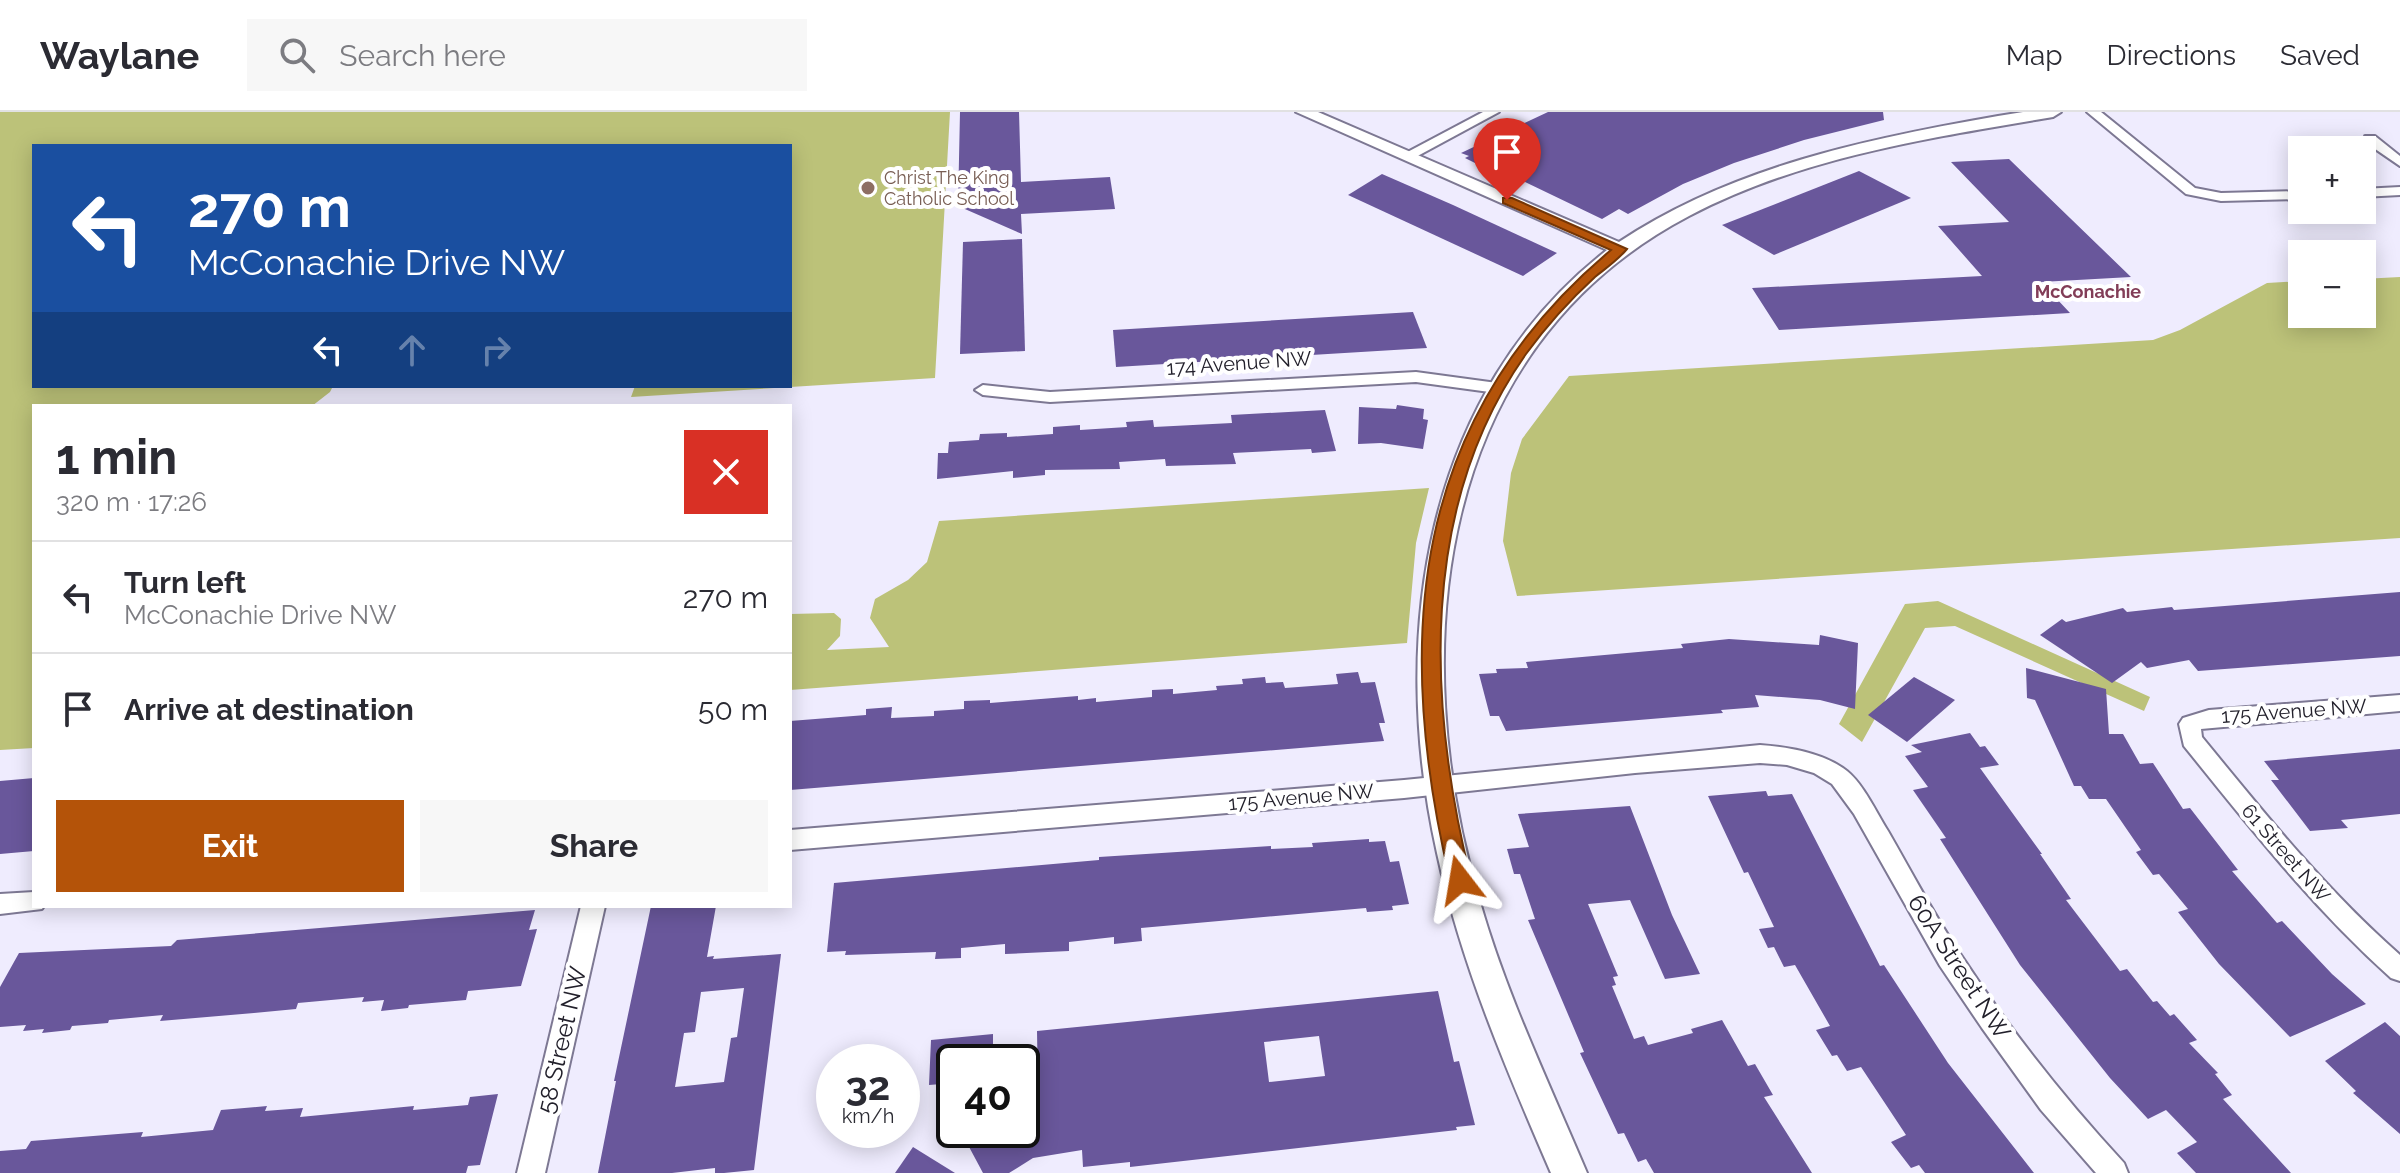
<!DOCTYPE html>
<meta charset="utf-8">
<style>
:root{--surface:#fff;--page:#f7f7f7;--text:#2b2b33;--muted:#7c7c81;--line:#e1e1e2;--accent:#b45309}
body{margin:0;font-family:Raleway,sans-serif;background:var(--page);color:var(--text);height:100vh;display:flex;flex-direction:column;font-size:30px;white-space:nowrap}
*{box-sizing:border-box;margin:0}
p{font-size:26px;color:var(--muted)}
.icon{flex:none;width:44px;height:44px;fill:none;stroke:currentColor;stroke-width:2;stroke-linecap:round;stroke-linejoin:round}
.map{position:relative;flex:1;overflow:hidden}
.details{position:absolute;left:32px;top:292px;width:760px;height:504px;display:flex;flex-direction:column;background:var(--surface);border-radius:0px;box-shadow:0 4px 20px #0003}
.details>*{flex:none}
.banner{position:absolute;left:32px;top:32px;width:760px;height:244px;border-radius:0px;box-shadow:0 4px 20px #0003;background:#1a4fa0;color:#fff;overflow:hidden}
.tools{position:absolute;left:2288px;top:24px;display:grid;gap:16px}
.tools a{display:grid;place-items:center;width:88px;height:88px;border-radius:0px;background:var(--surface);box-shadow:0 4px 20px #0003;font-size:40px}
.speed{position:absolute;left:816px;top:932px;display:flex;gap:16px;font-size:40px;font-weight:700;text-align:center}
.speed>*{display:grid;place-content:center;width:104px;height:104px;border-radius:50%;background:var(--surface);box-shadow:0 4px 20px #0003;line-height:1}
.speed small{font-size:20px;font-weight:400}
.speed .limit{border:4px solid #111;border-radius:12px;background:#fff;color:#111}
.pin{position:absolute;display:grid;place-items:center;width:68px;height:68px;color:#fff;margin:-82px -34px;border-radius:50% 50% 50% 0;rotate:-45deg;box-shadow:0 0 8px #0007}
.pin .icon{rotate:45deg}
.me{position:absolute;width:88px;margin:-44px;rotate:346deg;stroke-linejoin:round;filter:drop-shadow(0 0 6px #0008)}
.turn{display:flex;align-items:center;gap:28px;height:168px;padding:0 24px;font-size:36px}
.turn .icon{width:104px;height:104px;stroke-width:2.5}
.turn b{display:block;font-size:56px;line-height:68px}
.lanes{display:flex;align-items:center;height:76px;padding:0 24px;background:#0003;justify-content:center;gap:40px;direction:ltr}
.lanes .off{opacity:.35}
.round{display:grid;place-items:center;flex:none;width:84px;height:84px;border-radius:0px;background:var(--page)}
.headline{display:flex;align-items:center;justify-content:space-between;height:136px;padding:0 24px}
h1{font-size:48px;font-weight:700;line-height:60px}
.cta{display:flex;gap:16px;margin-top:auto;padding:16px 24px}
.cta a{flex:1;height:92px;border-radius:0px;background:var(--accent);color:#fff;font-size:32px;font-weight:700;line-height:92px;text-align:center}
.cta a+a{background:var(--page);color:var(--text)}
ul{padding:0;list-style:none}
li{display:flex;align-items:center;gap:24px;height:112px;padding:0 24px;border-top:2px solid var(--line)}
li div{flex:1}
li b{display:block;font-size:30px}
li em{font-style:normal}
header{display:flex;align-items:center;gap:48px;box-sizing:border-box;height:112px;padding:0 40px;background:var(--surface);border-bottom:2px solid var(--line)}
header strong{font-size:38px}
nav{display:flex;gap:44px;margin-inline-start:auto;font-size:28px}
.search{width:560px;height:72px;background:var(--page);display:flex;align-items:center;gap:20px;box-sizing:border-box;padding:0 28px;border-radius:0px;color:var(--muted);font-size:30px}
.map>svg:first-child{display:block}
.green{fill:#bcc279}
.building{fill:#69579b;fill-rule:evenodd}
.lines{fill:none;stroke-linecap:round;stroke-linejoin:round}
.minor-casing{stroke:#7d7893;stroke-width:4}
.tertiary-casing{stroke:#7d7893;stroke-width:4}
.minor{fill:#fff;fill-rule:evenodd}
.tertiary{fill:#fff;fill-rule:evenodd}
.route{fill:#b45309;stroke:#753606;stroke-width:2}
.education-dot{fill:#8d6e63;stroke:#fff;stroke-width:3}
.labels{text-anchor:middle;stroke-width:8;stroke-linejoin:round;paint-order:stroke}
.far-education-label{font-size:18px;fill:#785e54;stroke:#fff;text-anchor:start}
.far-neighbourhood-label{font-size:18px;font-weight:bold;fill:#823d57;stroke:#fff}
.street-label{font-size:20px;fill:#22202b;stroke:#fff}
.near-street-label{font-size:24px;fill:#22202b;stroke:#fff}
</style>
<header>
<strong>Waylane</strong>
<div class="search"><svg class="icon" aria-label="search" viewBox="0 0 24 24"><circle cx="10" cy="10" r="6"/><path d="M15 15l6 6"/></svg>Search here</div>
<nav><a>Map</a><a>Directions</a><a>Saved</a></nav>
</header>
<div class="map">
<svg width="2400" height="1061" viewBox="0 0 2400 1061">
<rect width="100%" height="100%" fill="#efecfe"/>
<!-- green -->
<g class="green">
<polygon points="0,0 950,0 935,266 631,285 635,274 790,274 790,34 34,34 34,274 333,274 330,280 312,294 34,294 34,636 0,638"/>
<polygon points="2400,165 2400,426 1517,484 1503,429 1511,361 1522,327 1569,264 2153,228 2180,218 2267,171 2302,169 2302,202 2362,202 2362,167"/>
<polygon points="1429,376 1416,431 1407,531 790,578 790,502 834,501 841,507 840,524 827,538 889,535 870,506 875,487 908,468 927,450 939,409"/>
<polygon points="1938,489 2150,585 2144,599 1955,514 1925,516 1862,630 1839,612 1905,492"/>
</g>
<!-- building -->
<g class="building">
<polygon points="960,0 1019,0 1021,70 1110,65 1115,97 1021,102 1022,122 958,94"/>
<polygon points="1548,0 1883,0 1884,8 1804,28 1734,51 1683,72 1628,102 1619,97 1602,107 1500,58 1495,61 1465,46 1469,44 1461,41"/>
<polygon points="2009,47 2131,165 2041,170 2070,201 1779,218 1752,176 1982,164 1938,114 2009,110 1951,50"/>
<polygon points="1859,59 1911,86 1774,143 1722,113"/>
<polygon points="1382,62 1453,93 1557,141 1523,164 1348,83"/>
<polygon points="1022,127 1025,239 960,242 963,130"/>
<polygon points="1413,200 1427,236 1116,255 1113,218"/>
<polygon points="1397,293 1424,297 1423,307 1428,308 1423,337 1381,331 1358,332 1359,295 1396,297"/>
<polygon points="1325,298 1336,339 1312,341 1311,337 1233,341 1236,352 1166,354 1165,347 1119,350 1120,357 1045,358 1045,363 1013,366 1013,359 937,367 938,341 948,341 949,330 979,328 980,322 1007,321 1007,325 1053,322 1053,315 1080,313 1080,318 1127,315 1126,310 1153,308 1154,315 1232,311 1231,303"/>
<polygon points="2400,480 2400,544 2198,559 2189,548 2147,556 2141,550 2112,571 2040,523 2062,507 2066,510 2123,496 2127,500 2172,495 2174,498"/>
<polygon points="1820,523 1858,531 1855,597 1820,588 1755,583 1759,595 1721,598 1723,601 1506,619 1499,604 1490,604 1479,562 1497,561 1496,557 1528,556 1526,550 1683,536 1681,532 1729,527 1819,533"/>
<polygon points="2026,556 2106,577 2109,622 2123,622 2140,652 2153,651 2183,697 2190,696 2238,758 2232,759 2277,811 2282,809 2332,862 2366,892 2290,925 2219,852 2178,800 2188,797 2159,762 2153,763 2136,740 2141,738 2106,687 2089,687 2081,674 2074,674 2035,588 2027,586"/>
<polygon points="1358,560 1361,571 1375,570 1385,611 1379,611 1384,629 790,678 790,609 866,603 866,597 892,595 891,606 934,604 934,599 964,597 964,589 990,588 990,591 1078,584 1078,588 1096,586 1096,590 1152,585 1152,578 1173,577 1173,582 1217,578 1216,574 1243,572 1242,567 1265,565 1266,571 1283,570 1285,576 1338,572 1336,562"/>
<polygon points="1914,565 1955,588 1907,630 1868,603"/>
<polygon points="1970,621 1980,635 1985,634 1999,653 1980,656 2042,742 2040,742 2071,787 2066,788 2120,859 2127,857 2153,890 2157,889 2170,904 2174,902 2197,928 2189,931 2218,961 2215,962 2232,983 2223,987 2291,1061 2196,1061 2177,1041 2197,1030 2166,998 2148,1007 2110,966 2020,853 1940,727 1946,726 1913,678 1928,675 1905,644 1922,640 1911,633"/>
<polygon points="2400,637 2400,702 2341,708 2348,716 2310,719 2271,668 2279,668 2264,649"/>
<polygon points="34,666 34,739 0,742 0,669"/>
<polygon points="1766,679 1768,684 1792,682 1880,854 1884,853 1948,951 2034,1061 1925,1061 1919,1053 1911,1056 1891,1030 1906,1023 1861,955 1847,959 1837,943 1832,944 1816,918 1830,914 1795,853 1784,855 1774,835 1768,836 1759,817 1774,815 1748,760 1744,761 1708,684"/>
<polygon points="1630,694 1672,803 1700,862 1665,867 1630,788 1588,792 1618,864 1613,865 1616,873 1612,874 1634,927 1644,924 1648,933 1693,921 1691,917 1722,908 1748,954 1755,952 1773,983 1764,985 1812,1061 1654,1061 1646,1047 1638,1050 1624,1021 1618,1022 1580,941 1584,940 1528,808 1535,807 1520,762 1514,762 1507,737 1529,735 1518,702"/>
<polygon points="1369,727 1369,730 1385,729 1390,750 1399,749 1409,792 1392,794 1393,798 1367,800 1366,796 1141,816 1142,829 1114,832 1114,825 1069,830 1069,839 1005,842 1005,832 961,836 961,846 935,847 936,840 845,843 846,839 827,840 834,771 1099,748 1099,745 1271,734 1271,737 1313,735 1312,731"/>
<path d="M651 794H716L707 845 714 844 713 847 781 842 754 1058 724 1061H715V1056L672 1061H598L616 969H614ZM744 876 737 925 731 926 724 970 675 975 684 921 695 920 701 880Z"/>
<polygon points="535,798 529,818 537,817 521,874 468,879 466,888 409,893 408,896 381,899 384,888 362,890 364,885 298,891 296,897 254,901 160,909 163,903 109,908 108,911 72,914 70,918 42,921 44,917 23,919 26,913 0,915 0,875 19,841 171,834 177,828"/>
<path d="M1438 879 1454 950 1459 949 1475 1013 1456 1015 1457 1018 1130 1055V1050L1083 1055 1082 1038 1033 1046 1009 1061H983L960 1018H1034L1031 981 1038 980 1037 919ZM1319 924 1325 964 1269 970 1264 930Z"/>
<polygon points="2385,910 2400,924 2400,1022 2353,981 2356,979 2325,949"/>
<polygon points="993,922 993,950 954,950 954,971 929,973 931,928"/>
<polygon points="498,982 480,1053 468,1054 466,1061 0,1061 0,1039 26,1037 31,1029 143,1020 141,1025 213,1018 221,998 267,994 265,999 303,996 300,1005 414,994 413,998 468,993 470,985"/>
<polygon points="913,1035 955,1061 895,1061"/>
</g>
<g class="lines">
<defs>
<g id="minor">
<polygon points="1483,0 1499,0 1412,47 1400,44"/>
<polygon points="2087,0 2101,0 2195,76 2221,81 2302,79 2302,87 2221,89 2186,82"/>
<polygon points="2365,24 2375,24 2400,44 2400,54 2365,30"/>
<polygon points="2400,75 2400,83 2362,85 2362,77"/>
<polygon points="1416,260 1497,271 1505,276 1497,281 1416,270 1050,290 983,283 975,278 983,273 1050,280"/>
<path d="M2400 583V599L2201 617 2202 625C2265 702 2325 777 2400 843V869L2391 866C2310 793 2252 718 2184 634L2179 612 2183 606 2209 598Z"/>
<path d="M1760 633C1788 635 1824 641 1847 659 1864 673 1876 700 1888 719 1911 759 1933 801 1959 840 2008 915 2063 985 2124 1051L2128 1061H2096L2041 998 1982 916 1940 854 1854 702 1832 672 1814 661 1787 653 1760 651 1635 661 1404 686 790 738V718L1404 668Z"/>
<polygon points="34,780 34,794 44,794 42,797 0,802 0,782"/>
<polygon points="581,794 605,794 545,1061 517,1061"/>
</g>
<path id="tertiary" d="M1296 0H1318L1619 130C1732 55 1866 27 1998 4L2023 0H2061L2053 5C1929 26 1801 45 1689 104 1434 238 1405 539 1480 790 1507 884 1549 971 1587 1061H1551C1506 957 1461 852 1437 741 1389 525 1423 282 1607 138Z"/>
</defs>
<!-- minor casing -->
<use href="#minor" class="minor-casing"/>
<!-- tertiary casing -->
<use href="#tertiary" class="tertiary-casing"/>
<!-- minor -->
<use href="#minor" class="minor"/>
<!-- tertiary -->
<use href="#tertiary" class="tertiary"/>
</g>
<!-- route -->
<path class="route" d="M1503 86H1512L1627 137C1618 148 1606 156 1595 165 1571 187 1545 216 1526 242 1418 395 1428 594 1471 768L1468 774 1460 777 1453 774 1450 768C1393 527 1410 306 1611 138L1503 91Z"/>
<!-- markers -->
<circle class="education-dot" cx="868" cy="76" r="8"/>
<g class="labels">
<!-- far-education labels -->
<g class="far-education-label">
<text x="884" y="72">Christ The King<tspan x="884" dy="21">Catholic School</tspan></text>
</g>
<!-- far-neighbourhood labels -->
<g class="far-neighbourhood-label">
<text x="2088" y="186">McConachie</text>
</g>
<!-- street labels -->
<g class="street-label">
<text transform="translate(1239 251) rotate(-4)" y="7">174 Avenue NW</text>
<text transform="translate(2294 599) rotate(-4)" y="7">175 Avenue NW</text>
<text transform="translate(1301 685) rotate(-5)" y="7">175 Avenue NW</text>
<text transform="translate(2286 741) rotate(49)" y="7">61 Street NW</text>
</g>
<!-- near-street labels -->
<g class="near-street-label">
<text transform="translate(1959 855) rotate(57)" y="8">60A Street NW</text>
<text transform="translate(562 928) rotate(-77)" y="8">58 Street NW</text>
</g>
</g>
</svg>
<div class="tools">
<a>+</a>
<a>−</a>
</div>
<div class="speed"><div>32<small>km/h</small></div><div class="limit">40</div></div>
<div class="pin" style="left:1507px;top:88px;background:#d93025"><svg class="icon" aria-label="arrive" viewBox="0 0 24 24"><path d="M6 21V4h12l-3 4 3 4H6"/></svg></div>
<svg class="me" style="left:1460px;top:768px" viewBox="-20 -20 40 40"><path d="M0-17L14 15 0 8-14 15z" fill="#b45309" stroke="#fff" stroke-width="4"/></svg>
<div class="banner">
<div class="turn"><svg class="icon" aria-label="left" viewBox="0 0 24 24"><path d="M17 20v-9H6M10 6l-5 5 5 5"/></svg><div><b>270 m</b>McConachie Drive NW</div></div>
<div class="lanes"><svg class="icon" aria-label="left" viewBox="0 0 24 24"><path d="M17 20v-9H6M10 6l-5 5 5 5"/></svg><svg class="icon off" aria-label="ahead" viewBox="0 0 24 24"><path d="M12 20V5M6 11l6-6 6 6"/></svg><svg class="icon off" aria-label="right" viewBox="0 0 24 24"><path d="M7 20v-9h11M14 6l5 5-5 5"/></svg></div>
</div>
<section class="details">
<div class="headline"><div><h1>1 min</h1><p>320 m · 17:26</p></div><a class="round" style="background:#d93025;color:#fff"><svg class="icon" aria-label="close" viewBox="0 0 24 24"><path d="M6 6l12 12M18 6L6 18"/></svg></a></div>
<ul>
<li><svg class="icon" aria-label="left" viewBox="0 0 24 24"><path d="M17 20v-9H6M10 6l-5 5 5 5"/></svg><div><b>Turn left</b><p>McConachie Drive NW</p></div><em>270 m</em></li>
<li><svg class="icon" aria-label="arrive" viewBox="0 0 24 24"><path d="M6 21V4h12l-3 4 3 4H6"/></svg><div><b>Arrive at destination</b></div><em>50 m</em></li>
</ul>
<div class="cta"><a>Exit</a><a>Share</a></div>
</section>
</div>
